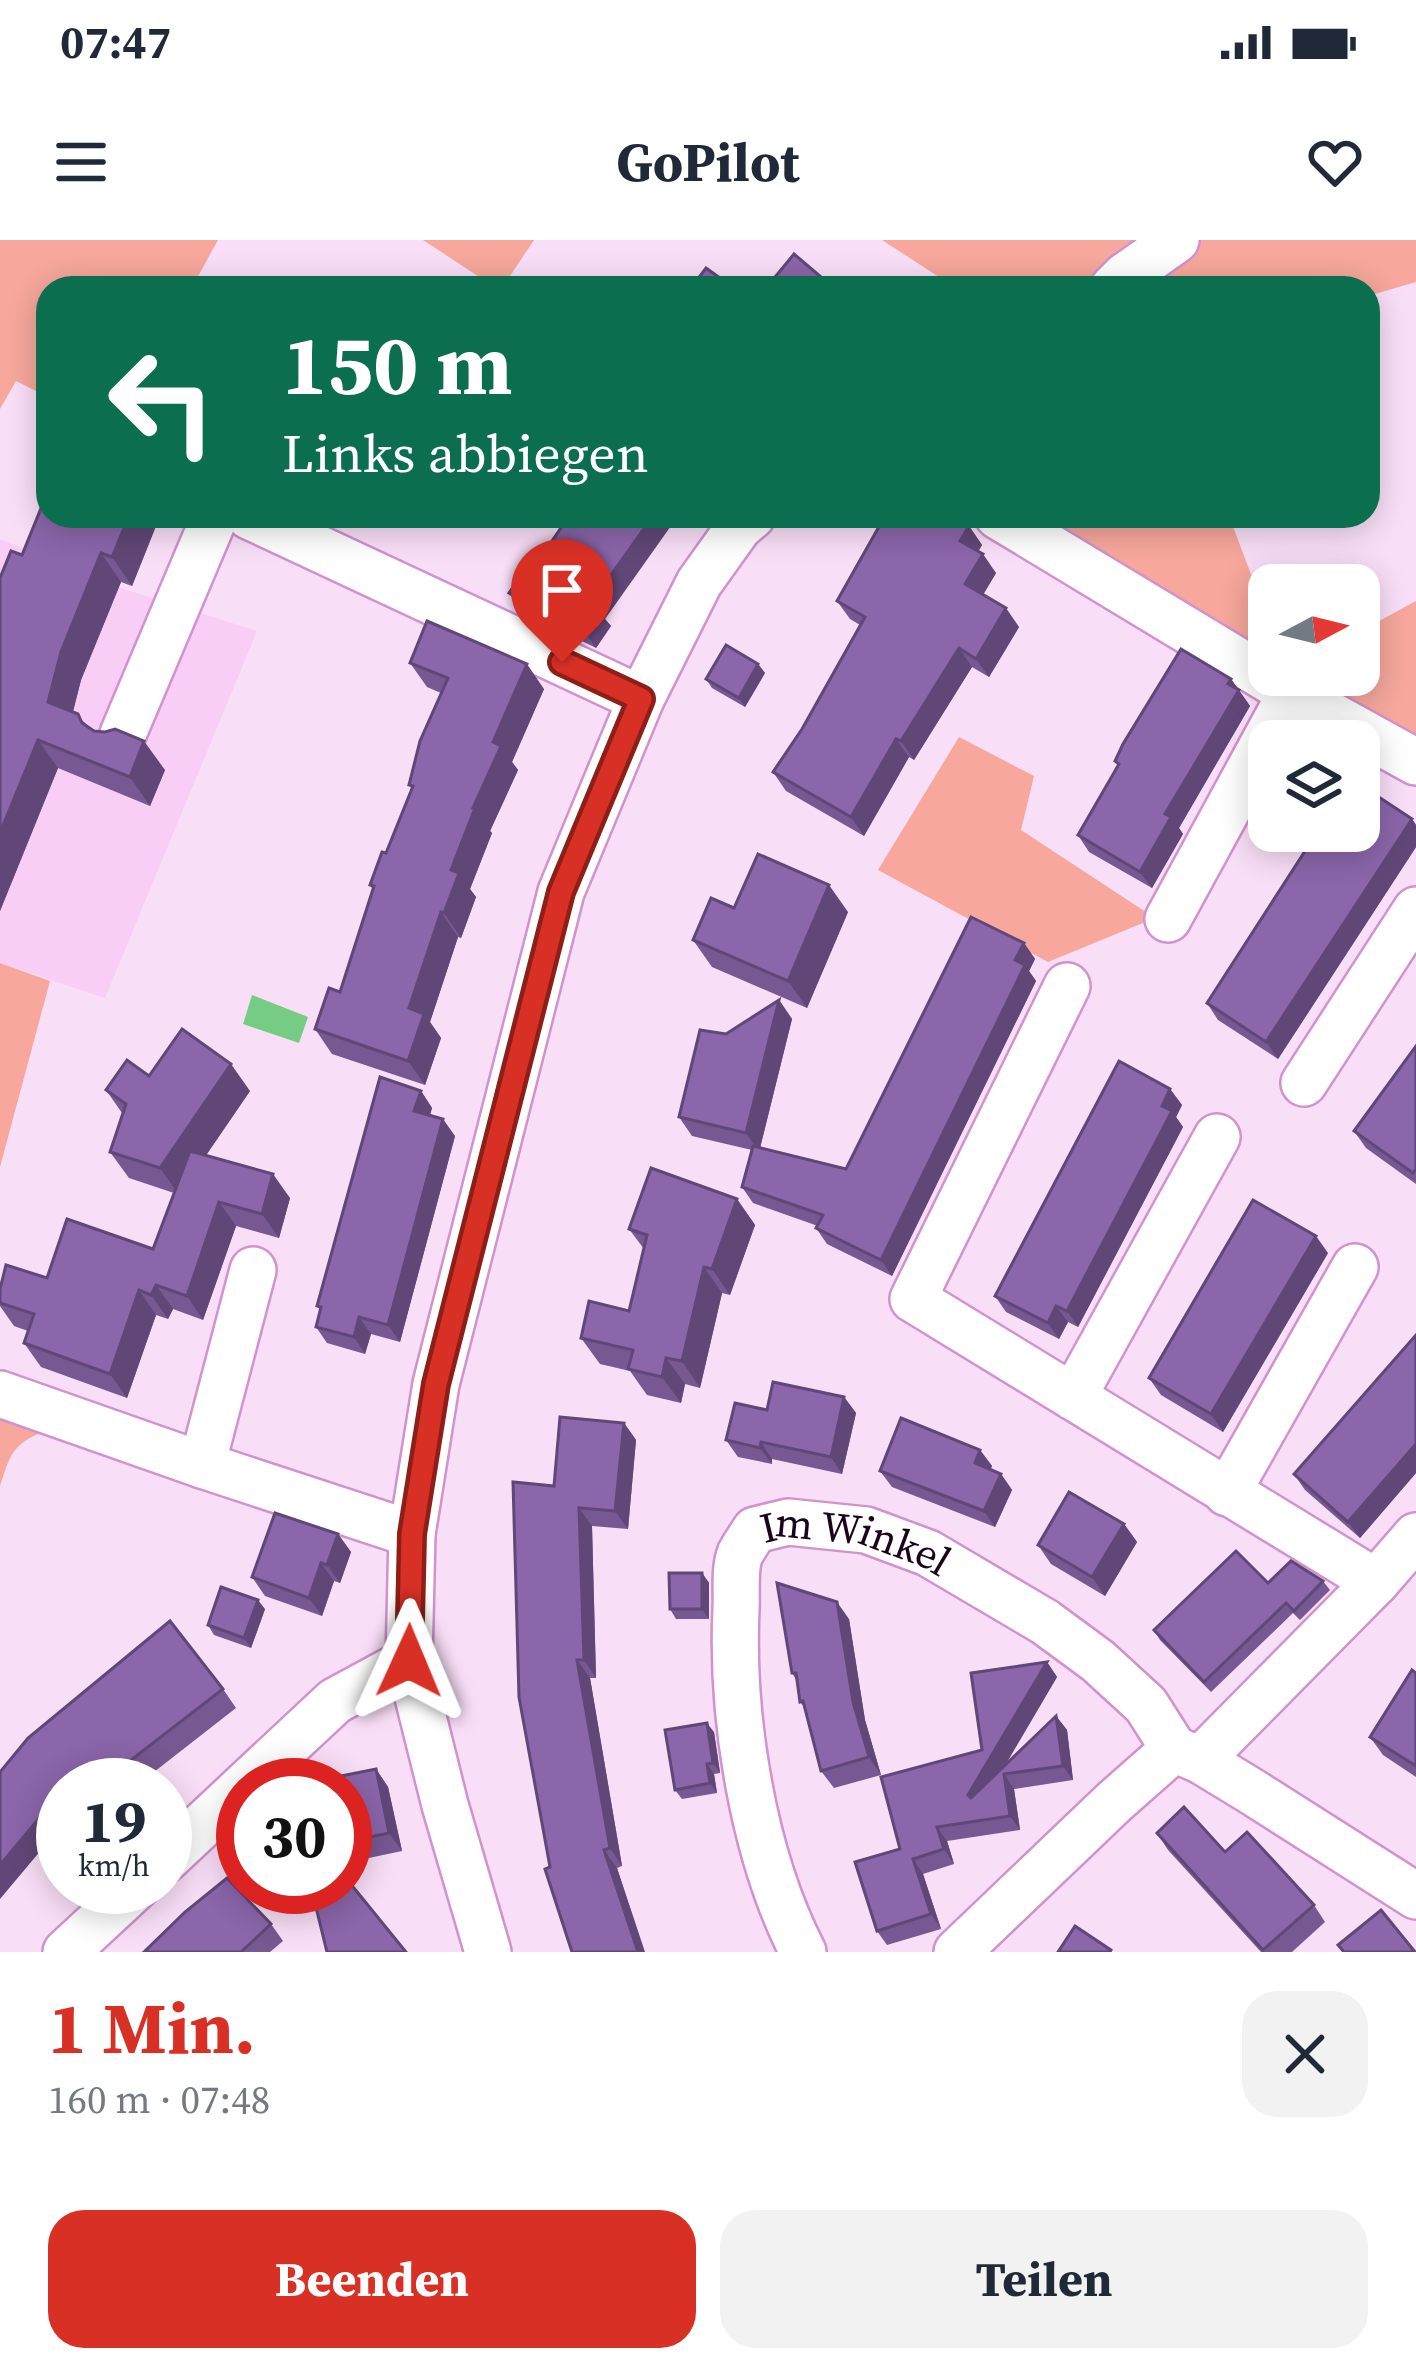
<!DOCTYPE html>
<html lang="de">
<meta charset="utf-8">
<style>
:root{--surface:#fff;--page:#f2f2f3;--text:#1f2937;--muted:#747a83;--accent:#d93025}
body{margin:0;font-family:"Source Serif 4",serif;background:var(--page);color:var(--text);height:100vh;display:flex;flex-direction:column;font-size:45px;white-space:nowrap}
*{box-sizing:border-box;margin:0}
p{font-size:39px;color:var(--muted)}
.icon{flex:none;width:66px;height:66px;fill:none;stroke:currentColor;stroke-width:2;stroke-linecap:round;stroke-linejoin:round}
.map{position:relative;height:1712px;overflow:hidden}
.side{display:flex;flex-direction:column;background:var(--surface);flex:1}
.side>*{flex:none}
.hud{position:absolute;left:36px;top:36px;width:1344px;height:252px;border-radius:36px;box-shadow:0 6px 30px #0003;background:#0b6e4f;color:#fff;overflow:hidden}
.needle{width:78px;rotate:83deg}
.fabs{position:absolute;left:1248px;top:324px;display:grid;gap:24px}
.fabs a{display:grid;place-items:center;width:132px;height:132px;border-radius:24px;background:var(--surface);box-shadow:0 6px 30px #0003;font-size:60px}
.speed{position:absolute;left:36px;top:1518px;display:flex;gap:24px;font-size:60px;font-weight:700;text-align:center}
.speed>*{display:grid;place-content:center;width:156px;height:156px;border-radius:50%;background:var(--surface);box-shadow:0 6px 30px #0003;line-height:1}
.speed small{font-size:30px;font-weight:400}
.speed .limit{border:18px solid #d22;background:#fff;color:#111}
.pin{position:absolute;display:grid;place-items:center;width:102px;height:102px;color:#fff;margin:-123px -51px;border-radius:50% 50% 50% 0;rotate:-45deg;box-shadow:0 0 12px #0007}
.pin .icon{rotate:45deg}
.me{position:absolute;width:132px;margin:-66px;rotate:1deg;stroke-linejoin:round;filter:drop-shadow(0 0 9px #0008)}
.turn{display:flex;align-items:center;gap:42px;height:252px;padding:0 48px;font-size:54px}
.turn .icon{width:156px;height:156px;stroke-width:2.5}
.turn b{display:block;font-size:84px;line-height:102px}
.round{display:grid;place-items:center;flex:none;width:126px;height:126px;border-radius:36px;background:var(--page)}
.head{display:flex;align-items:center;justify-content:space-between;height:204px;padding:0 48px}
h1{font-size:72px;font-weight:700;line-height:90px;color:var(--accent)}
.button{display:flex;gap:24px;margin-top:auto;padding:24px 48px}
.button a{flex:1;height:138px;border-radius:36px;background:var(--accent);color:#fff;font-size:48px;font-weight:700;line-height:138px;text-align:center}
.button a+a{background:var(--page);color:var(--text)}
.status{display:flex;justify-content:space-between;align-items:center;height:84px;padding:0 60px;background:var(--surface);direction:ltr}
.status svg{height:33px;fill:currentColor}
header{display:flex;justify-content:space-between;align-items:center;height:156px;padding:0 48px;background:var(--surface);font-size:54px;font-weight:700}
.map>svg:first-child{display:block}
.built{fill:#f8cef6}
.green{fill:#f7a79c}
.water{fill:#76cc85}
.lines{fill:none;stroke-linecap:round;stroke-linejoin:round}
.minor-casing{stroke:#d192ce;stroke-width:50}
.minor{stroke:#fff;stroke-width:45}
.wall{fill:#785892}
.shaded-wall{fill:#614777}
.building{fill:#8b66aa;stroke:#614777;stroke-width:3}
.route-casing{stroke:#8d1f18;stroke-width:30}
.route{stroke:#d93025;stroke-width:21}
.labels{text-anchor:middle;stroke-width:9;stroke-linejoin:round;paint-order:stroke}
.street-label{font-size:42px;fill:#190419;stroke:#fff}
</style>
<div class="status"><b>07:47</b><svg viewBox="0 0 49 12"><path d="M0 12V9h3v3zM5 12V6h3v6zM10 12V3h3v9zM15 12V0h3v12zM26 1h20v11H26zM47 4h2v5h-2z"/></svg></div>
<header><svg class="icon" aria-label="menu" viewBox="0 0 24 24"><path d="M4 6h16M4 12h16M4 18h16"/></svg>GoPilot<svg class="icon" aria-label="heart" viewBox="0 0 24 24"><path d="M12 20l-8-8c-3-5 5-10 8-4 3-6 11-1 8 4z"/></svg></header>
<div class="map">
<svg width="1416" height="1712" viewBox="0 0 1416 1712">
<rect width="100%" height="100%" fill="#f9def7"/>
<!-- built -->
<polygon class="built" points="0,299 118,347 257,391 105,758 0,723"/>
<!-- green -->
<g class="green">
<polygon points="0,0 218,0 196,40 209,48 48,48 48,157 16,141 0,169"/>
<polygon points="423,0 534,0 502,48 496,48"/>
<polygon points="882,0 1150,0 1083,48 956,48"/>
<polygon points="1168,0 1416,0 1416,42 1368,56 1368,48 1133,48"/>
<polygon points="1035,276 1229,276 1269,382 1269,419"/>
<polygon points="1416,361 1416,504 1295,435 1359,435 1359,392"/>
<polygon points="959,497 1034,536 1021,590 1155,678 1048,722 878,630"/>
<polygon points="0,723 50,741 0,927"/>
<path d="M0 1174 48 1190C13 1203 11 1212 0 1246Z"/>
</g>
<!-- water -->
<polygon class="water" points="252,755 308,777 299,803 243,784"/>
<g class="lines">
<defs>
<g id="minor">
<polyline points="1113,48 1125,36 1176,0"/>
<polyline points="249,276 641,459"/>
<polyline points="998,276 1291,453 1416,522"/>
<polyline points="123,494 215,276"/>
<polyline points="1168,679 1291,453"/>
<polyline points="1067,746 913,1059 1376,1342"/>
<polyline points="1304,843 1416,670"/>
<polyline points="0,1154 202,1225 412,1294"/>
<polyline points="1073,1157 1217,897"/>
<polyline points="202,1225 253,1030"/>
<polyline points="1227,1253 1355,1027"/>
<polyline points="1200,1520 1376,1342 1416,1296"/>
<polyline points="245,1545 335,1461 409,1421"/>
<polyline points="165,1620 243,1547"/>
<polyline points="66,1712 136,1647"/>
<polyline points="488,1712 445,1565 409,1421 412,1294 436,1144 561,652 641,459 699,343 739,287 752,276"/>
<path id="s1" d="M803 1712C753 1615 731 1478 736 1369 737 1353 734 1329 740 1314 744 1306 750 1298 755 1290L788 1282 866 1290 928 1313 1045 1382 1098 1421 1146 1465 1174 1509 1200 1520 1251 1551 1416 1656"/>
<polyline points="957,1712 1114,1562 1174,1509"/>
</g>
</defs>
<!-- minor casing -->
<use href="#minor" class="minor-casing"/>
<!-- minor -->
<use href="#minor" class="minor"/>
</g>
<!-- wall -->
<g class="wall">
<polygon points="48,276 160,276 132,346 121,342 81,440 73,472 94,491 165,530 150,566 58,528 0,671 0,338 22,315"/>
<polygon points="969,286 982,305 978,312 996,333 983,355 1019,387 989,437 972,427 914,520 909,517 864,596 786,551 773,532 802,489 860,385 850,379 837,361"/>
<polygon points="535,326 605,379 611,386 596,408 521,371 509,353"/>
<polygon points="410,423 544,449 512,522 518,530 490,591 492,593 470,649 476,657 461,698 458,697 430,782 441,798 425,845 332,814 315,789 340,752 373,650 370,645 386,613 412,549 409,545 441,453 427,447"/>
<polygon points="758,424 765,433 745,467 712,448 706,439"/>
<polygon points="1231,439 1250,466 1179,588 1183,594 1152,648 1089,612 1078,595 1118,526 1115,521"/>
<polygon points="1412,579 1416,585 1416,607 1278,819 1218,780 1207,763"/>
<polygon points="734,668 848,672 807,768 712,727 693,700"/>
<polygon points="1024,703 1035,719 1029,731 1036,741 892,1036 827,1004 816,988 818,986 753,963 742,947 752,910 692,896 679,877 726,794 779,760 792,779 760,908 846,929"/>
<polygon points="1416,806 1416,944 1366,908 1354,891"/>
<polygon points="149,836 250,851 206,915 290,958 279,998 236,986 203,1080 173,1069 168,1079 156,1075 127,1158 41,1127 24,1103 28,1091 14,1086 0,1066 0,1049 153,1009 174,953 129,938 110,912 122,873 106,850"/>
<polygon points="1170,849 1182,865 1176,877 1183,887 1078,1087 1068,1082 1059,1099 1006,1072 995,1056"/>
<polygon points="421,851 432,868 430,875 455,896 400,1102 371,1094 365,1114 327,1103 316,1087 320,1070 317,1066"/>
<polygon points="737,959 755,985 730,1055 722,1053 700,1148 685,1144 681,1163 647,1155 630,1131 600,1124 581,1098 629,1071 644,1009 629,989"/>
<polygon points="1328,1013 1223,1192 1161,1155 1149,1138"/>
<polygon points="1416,1095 1416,1233 1360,1298 1305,1250 1294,1234"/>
<polygon points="844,1157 856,1173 842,1234 772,1219 772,1224 738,1217 726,1200 767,1170"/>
<polygon points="624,1183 636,1200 628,1289 592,1286 596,1438 590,1438 622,1626 617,1628 644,1712 650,1712 572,1712 550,1627 554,1246"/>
<polygon points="980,1210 992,1226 990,1230 1001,1234 1012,1250 995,1287 892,1247 880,1231"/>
<polygon points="1124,1284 1137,1302 1105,1356 1051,1324 1038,1305"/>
<polygon points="338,1294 351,1312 340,1343 334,1341 322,1376 265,1356 252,1337"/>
<polygon points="702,1333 709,1343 709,1379 676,1379 670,1369"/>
<polygon points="1323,1341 1330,1350 1300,1380 1293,1373 1211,1452 1160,1400 1154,1390 1268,1343"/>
<polygon points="265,1369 251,1408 214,1395 208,1385"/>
<polygon points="849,1379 865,1480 881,1535 834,1548 821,1531 805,1468 800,1462 797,1441 792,1433"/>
<polygon points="1047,1422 1057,1437 1004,1526 1056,1476 1067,1490 1073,1540 1014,1549 1020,1590 947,1601 954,1624 923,1634 941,1689 887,1705 877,1691 900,1609 982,1510"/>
<polygon points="1416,1433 1416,1537 1383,1515 1370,1497"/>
<polygon points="223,1449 236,1468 145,1539 147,1543 145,1545 63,1545 0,1532"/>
<polygon points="714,1492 720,1533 714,1534 717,1553 682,1559 675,1550"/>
<polygon points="376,1529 388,1547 402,1611 345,1623 345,1545"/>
<polygon points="1157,1593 1225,1612 1314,1665 1325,1682 1292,1712 1261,1712 1168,1610"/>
<polygon points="271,1684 283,1701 270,1712 144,1712"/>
</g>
<!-- shaded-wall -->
<g class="shaded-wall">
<polygon points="129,276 160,276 132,346 112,317"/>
<polygon points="653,276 678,276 605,379 611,386 596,408 584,391 591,363"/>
<polygon points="969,286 982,305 973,319 960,301"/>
<polygon points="101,313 121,342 81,440 68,490 48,462 61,412"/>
<polygon points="983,314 996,333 978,363 965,344"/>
<polygon points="1006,368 1019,387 989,437 976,419"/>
<polygon points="959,408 972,427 914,520 901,501"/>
<polygon points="527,424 544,449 512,522 518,530 490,591 492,593 470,649 476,657 461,698 444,673 451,630 493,502"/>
<polygon points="758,424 765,433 745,467 739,458"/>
<polygon points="1231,439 1250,466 1179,588 1183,594 1152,648 1140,632 1165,574"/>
<polygon points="896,499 909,517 864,596 851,577"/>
<polygon points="38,500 58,528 0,671 0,593"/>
<polygon points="144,501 165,530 150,566 130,537"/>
<polygon points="1412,579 1416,585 1416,607 1278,819 1266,802"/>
<polygon points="829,645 848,672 807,768 788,741"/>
<polygon points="441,672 458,697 430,782 441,798 425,845 408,821 409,768"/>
<polygon points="1024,703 1035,719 1029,731 1036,741 892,1036 881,1020"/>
<polygon points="779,760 792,779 759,912 746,893"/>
<polygon points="231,824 250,851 179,955 160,928"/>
<polygon points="1170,849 1182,865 1176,877 1183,887 1078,1087 1067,1071"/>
<polygon points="421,851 432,868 426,888 414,871"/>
<polygon points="443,879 455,896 400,1102 388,1085"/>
<polygon points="273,934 290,958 279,998 262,974"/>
<polygon points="737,959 755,985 730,1055 712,1029"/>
<polygon points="219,962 236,986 203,1080 187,1056"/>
<polygon points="1316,996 1328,1013 1223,1192 1211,1174"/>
<polygon points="704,1027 722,1053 700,1148 682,1121"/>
<polygon points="156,1045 173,1069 168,1079 151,1055"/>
<polygon points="139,1050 156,1075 127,1158 110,1134"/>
<polygon points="1056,1066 1068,1082 1059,1099 1048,1083"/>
<polygon points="359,1077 371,1094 365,1114 354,1097"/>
<polygon points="666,1118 685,1144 681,1163 662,1137"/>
<polygon points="844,1157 856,1173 842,1234 831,1217"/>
<polygon points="624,1183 636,1200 628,1289 615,1271"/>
<polygon points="761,1202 772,1219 772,1224 760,1208"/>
<polygon points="1416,1204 1416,1233 1360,1298 1348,1282"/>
<polygon points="980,1210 992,1226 986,1240 975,1223"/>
<polygon points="1001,1234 1012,1250 995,1287 984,1271"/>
<polygon points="579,1268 592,1286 596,1438 584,1420"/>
<polygon points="1124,1284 1137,1302 1105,1356 1092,1337"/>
<polygon points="338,1294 351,1312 340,1343 327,1325"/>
<polygon points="321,1323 334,1341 322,1376 309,1358"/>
<polygon points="702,1333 709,1343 709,1379 702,1369"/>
<polygon points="258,1360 265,1369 251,1408 244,1398"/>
<polygon points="837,1362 849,1379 865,1480 881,1535 869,1517 853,1462"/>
<polygon points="577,1420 590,1438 622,1626 610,1608"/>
<polygon points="1047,1422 1057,1437 979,1570 968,1555"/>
<polygon points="1056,1476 1067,1490 1073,1540 1063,1526"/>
<polygon points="707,1483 714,1492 720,1533 713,1523"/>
<polygon points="707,1524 714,1534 717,1553 710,1543"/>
<polygon points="376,1529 388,1547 402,1611 389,1593"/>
<polygon points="1004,1534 1014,1549 1020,1590 1010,1576"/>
<polygon points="56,1558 63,1567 63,1584 0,1659 0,1625"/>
<polygon points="937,1587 947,1601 954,1624 944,1609"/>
<polygon points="604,1610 617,1628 645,1712 638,1712"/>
<polygon points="913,1619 923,1634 941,1689 931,1674"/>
</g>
<!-- building -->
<g class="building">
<polygon points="794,14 834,48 766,48"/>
<polygon points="706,28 734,48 691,48"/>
<polygon points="48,251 48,276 129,276 112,317 101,313 61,412 48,462 78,474 82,483 94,491 105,492 115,489 144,501 130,537 38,500 0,593 0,338 11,311 22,315"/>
<polygon points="569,276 653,276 591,363 598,368 584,391 509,353 530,323 535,326"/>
<polygon points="885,276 951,276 969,286 960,301 983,314 965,344 1006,368 976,419 959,408 901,501 896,499 851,577 773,532 802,489 865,377 837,361"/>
<polygon points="427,381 527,424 493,502 501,506 473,568 475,568 451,630 459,633 444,673 441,672 409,768 424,774 408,821 315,789 329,748 340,752 374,646 370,645 382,612 386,613 413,546 409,545 420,501 448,438 410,423"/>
<polygon points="726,405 758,424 739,458 706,439"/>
<polygon points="1181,409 1231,439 1228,444 1239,450 1165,574 1171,577 1140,632 1078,595 1119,524 1115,521 1123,504"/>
<polygon points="1359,544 1412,579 1266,802 1207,763 1318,591 1359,591"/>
<polygon points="758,614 829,645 788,741 693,700 711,658 734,668"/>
<polygon points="971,677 1024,703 1015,720 1025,725 881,1020 816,988 823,975 742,947 753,906 846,929"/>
<polygon points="779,760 746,893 679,877 700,790 726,794"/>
<polygon points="182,789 231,824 160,928 110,912 126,864 106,850 127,820 149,836"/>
<polygon points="1416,806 1416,929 1413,933 1354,891"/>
<polygon points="1119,821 1170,849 1162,866 1172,871 1067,1071 1056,1066 1048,1083 995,1056"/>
<polygon points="380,837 421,851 414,871 443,879 388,1085 359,1077 354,1097 316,1087 321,1067 317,1066"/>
<polygon points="190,911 273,934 262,974 219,962 187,1056 156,1045 151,1055 139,1050 110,1134 24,1103 34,1074 0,1063 0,1049 6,1025 47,1038 67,979 153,1009"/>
<polygon points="651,928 737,959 712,1029 704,1027 682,1121 666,1118 662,1137 628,1129 633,1110 581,1098 589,1061 629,1071 647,995 629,989"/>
<polygon points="1253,960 1316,996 1211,1174 1149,1138"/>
<polygon points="1416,1095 1416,1204 1348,1282 1294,1234"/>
<polygon points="773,1142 844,1157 831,1217 761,1202 760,1208 726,1200 735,1163 767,1170"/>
<polygon points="560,1177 624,1183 615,1271 579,1268 584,1420 577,1420 610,1608 604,1610 638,1712 572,1712 545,1629 550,1627 519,1457 513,1242 554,1246"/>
<polygon points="901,1178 980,1210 975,1223 1001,1234 984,1271 880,1231"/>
<polygon points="1069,1252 1124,1284 1092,1337 1038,1305"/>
<polygon points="275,1273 338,1294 327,1325 321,1323 309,1358 252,1337"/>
<polygon points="1236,1311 1268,1343 1291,1321 1323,1341 1294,1371 1286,1363 1204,1442 1154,1390"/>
<polygon points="669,1333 702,1333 702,1369 670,1369"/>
<polygon points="777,1343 837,1362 853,1462 869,1517 821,1531 803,1461 800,1462 796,1433 792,1433"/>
<polygon points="221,1347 258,1360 244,1398 208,1385"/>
<polygon points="170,1381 223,1449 131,1520 134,1524 108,1545 63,1545 63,1566 56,1558 0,1625 0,1532 28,1498"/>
<polygon points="1047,1422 968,1555 971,1558 1056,1476 1063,1526 1004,1534 1010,1576 937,1587 944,1609 913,1619 931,1674 877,1691 855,1622 900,1609 881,1537 982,1510 971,1433"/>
<polygon points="1412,1430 1416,1433 1416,1526 1370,1497"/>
<polygon points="707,1483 713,1523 707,1524 710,1543 675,1550 665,1490"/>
<polygon points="376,1529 389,1593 345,1602 345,1545 296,1545"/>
<polygon points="1184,1567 1225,1612 1247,1592 1314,1665 1263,1710 1157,1593"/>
<polygon points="345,1637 406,1712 327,1712 311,1647 345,1647"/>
<polygon points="227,1638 271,1684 241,1712 144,1712 185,1672"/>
<polygon points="1381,1670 1415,1712 1344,1712 1338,1705"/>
<polygon points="1075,1686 1111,1710 1110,1712 1058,1712"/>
</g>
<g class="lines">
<defs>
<polyline id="route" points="409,1421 412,1294 436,1144 561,652 641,459 562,422"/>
</defs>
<!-- route casing -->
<use href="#route" class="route-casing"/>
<!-- route -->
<use href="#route" class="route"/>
</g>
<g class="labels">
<!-- street labels -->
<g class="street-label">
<text dy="15" stroke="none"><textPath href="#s1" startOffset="540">Im Winkel</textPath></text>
</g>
</g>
</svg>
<div class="fabs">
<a><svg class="needle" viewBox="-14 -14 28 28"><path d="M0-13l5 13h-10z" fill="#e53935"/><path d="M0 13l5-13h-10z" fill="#747a83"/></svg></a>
<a><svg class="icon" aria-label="layers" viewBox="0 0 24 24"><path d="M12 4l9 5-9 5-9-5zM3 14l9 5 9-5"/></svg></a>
</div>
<div class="speed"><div>19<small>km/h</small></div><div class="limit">30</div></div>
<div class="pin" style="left:562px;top:422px;background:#d93025"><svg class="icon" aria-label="arrive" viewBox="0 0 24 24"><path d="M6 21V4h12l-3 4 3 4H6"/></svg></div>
<svg class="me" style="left:409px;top:1421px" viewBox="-20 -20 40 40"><path d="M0-17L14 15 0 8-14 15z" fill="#d93025" stroke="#fff" stroke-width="4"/></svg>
<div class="hud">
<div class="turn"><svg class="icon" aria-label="left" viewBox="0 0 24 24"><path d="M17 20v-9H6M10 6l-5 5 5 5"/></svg><div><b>150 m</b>Links abbiegen</div></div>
</div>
</div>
<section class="side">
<div class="head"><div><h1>1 Min.</h1><p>160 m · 07:48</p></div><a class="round"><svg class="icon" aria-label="close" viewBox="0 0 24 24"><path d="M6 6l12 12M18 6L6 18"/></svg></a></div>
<div class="button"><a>Beenden</a><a>Teilen</a></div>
</section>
